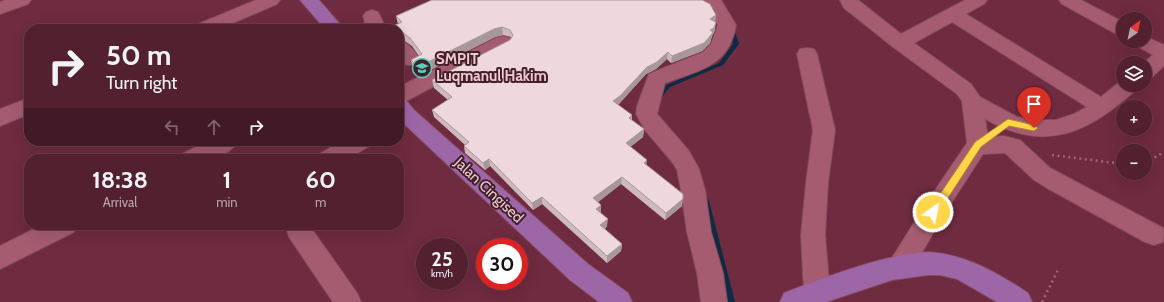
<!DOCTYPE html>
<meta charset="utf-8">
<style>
:root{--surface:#532030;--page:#592838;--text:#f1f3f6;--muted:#b5a3ab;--line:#693e4c}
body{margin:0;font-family:Cabin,sans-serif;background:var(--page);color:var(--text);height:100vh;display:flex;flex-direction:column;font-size:15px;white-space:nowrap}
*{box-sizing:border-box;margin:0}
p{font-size:13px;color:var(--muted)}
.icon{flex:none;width:22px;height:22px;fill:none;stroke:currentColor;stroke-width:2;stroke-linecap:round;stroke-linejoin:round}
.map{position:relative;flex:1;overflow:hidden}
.panel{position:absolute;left:24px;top:154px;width:380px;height:76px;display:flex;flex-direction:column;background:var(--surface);border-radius:16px;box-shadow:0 4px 16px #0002,0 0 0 1px var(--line)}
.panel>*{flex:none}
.banner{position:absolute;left:24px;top:24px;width:380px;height:122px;border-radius:16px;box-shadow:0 4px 16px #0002,0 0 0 1px var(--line);background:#532030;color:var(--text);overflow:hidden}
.needle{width:26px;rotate:33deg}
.buttons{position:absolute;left:1116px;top:12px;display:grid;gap:8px}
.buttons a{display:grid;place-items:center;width:36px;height:36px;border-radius:50%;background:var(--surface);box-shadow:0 4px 16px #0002,0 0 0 1px var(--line);font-size:20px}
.speed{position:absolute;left:416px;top:238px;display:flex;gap:8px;font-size:20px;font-weight:700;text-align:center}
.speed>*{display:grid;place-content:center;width:52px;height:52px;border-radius:50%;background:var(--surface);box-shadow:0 4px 16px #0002,0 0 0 1px var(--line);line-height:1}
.speed small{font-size:10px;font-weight:400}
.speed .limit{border:6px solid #d22;background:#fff;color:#111}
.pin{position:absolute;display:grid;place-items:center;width:34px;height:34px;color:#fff;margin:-41px -17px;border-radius:50% 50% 50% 0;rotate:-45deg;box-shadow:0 0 4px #0007}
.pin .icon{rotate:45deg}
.me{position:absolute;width:44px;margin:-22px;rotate:33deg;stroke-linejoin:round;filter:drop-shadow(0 0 3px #0008)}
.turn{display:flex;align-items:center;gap:14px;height:84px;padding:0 16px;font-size:18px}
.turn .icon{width:52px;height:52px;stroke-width:2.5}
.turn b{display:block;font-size:28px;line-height:34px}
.lanes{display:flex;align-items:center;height:38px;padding:0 16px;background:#0003;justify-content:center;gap:20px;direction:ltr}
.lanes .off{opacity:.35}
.eta{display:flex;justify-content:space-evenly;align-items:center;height:68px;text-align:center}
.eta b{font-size:24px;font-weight:800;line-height:28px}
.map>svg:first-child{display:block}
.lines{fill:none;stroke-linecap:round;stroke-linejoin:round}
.stream{fill:#0d2c42;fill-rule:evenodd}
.minor-casing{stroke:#844a5d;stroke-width:2}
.major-casing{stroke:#844a5d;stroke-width:2}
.path{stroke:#9f6575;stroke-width:2.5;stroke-dasharray:2 3.5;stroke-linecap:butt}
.minor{fill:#a55c70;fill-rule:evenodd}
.major{fill:#9d66a7;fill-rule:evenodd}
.wall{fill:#cebabe}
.shaded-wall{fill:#a7979b}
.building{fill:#efd8dd;stroke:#a7979b}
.route{fill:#ffd54a;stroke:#a68a30}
.labels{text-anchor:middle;stroke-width:4;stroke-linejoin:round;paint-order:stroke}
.poi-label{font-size:15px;font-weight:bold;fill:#f1c7d0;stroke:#402129;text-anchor:start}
.street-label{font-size:15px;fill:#f1c7d0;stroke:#402129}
</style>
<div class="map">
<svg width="1164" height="302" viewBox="0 0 1164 302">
<rect width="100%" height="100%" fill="#6f2b40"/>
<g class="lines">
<!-- stream -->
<g class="stream">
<polygon points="731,26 734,28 739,44 723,65 670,87 659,101 655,101 654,100 655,99 666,85 719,63 733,44 728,28"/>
<polygon points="706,198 708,199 709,201 735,302 727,302 703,201 704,199"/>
</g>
<defs>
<g id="minor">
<polygon points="5,0 31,0 28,4 0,14 0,2"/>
<polygon points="256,0 280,0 277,4 219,29 194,29 196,25"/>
<path d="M703 0H721L736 25C729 67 699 70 665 83L657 114 689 151 699 169 705 190 711 232 723 273 727 302H701L697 273 687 232 681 190 677 170 673 163 645 130 636 114 637 106 649 74 703 52 711 44 718 25Z"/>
<path d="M840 0H858L901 34 965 0H987L984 4 966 14 1101 97 1122 80 1123 85H1139L1136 90C1088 132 1047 154 985 119L988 137 1004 136 1020 140 1050 168 1163 228 1164 230 1163 242 1154 245 1145 242 1047 188 1034 180 1005 153 983 154 941 219 910 274 901 277 892 274 888 266 892 258 925 205 967 143 962 101 957 94 893 47 844 8ZM952 22 1087 107 1074 114 1056 120H1041L1017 117 980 97 971 84 914 43Z"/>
<polygon points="1059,0 1081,0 1123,22 1123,36 1116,34 1062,4"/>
<polygon points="372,10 378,12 383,22 379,29 358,29 365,22 363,16 366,12"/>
<polygon points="503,36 510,38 512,42 510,46 406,101 399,103 399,87 496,38"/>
<polygon points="1145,36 1164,45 1164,66 1152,77 1145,79 1145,63 1143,63 1153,55 1135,45 1133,41 1145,41"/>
<path d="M399 40C408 42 415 51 420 59L417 64C396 69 399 54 399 40Z"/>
<polygon points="807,48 814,49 817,54 835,130 828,183 825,235 830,293 825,302 808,301 804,293 801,235 806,183 813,130 797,54 800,49"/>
<polygon points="29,98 29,114 0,126 0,109"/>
<path d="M208 141H238C227 161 200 159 181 159L184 153Z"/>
<polygon points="342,141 371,141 368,147 347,159 318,159 321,153"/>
<polygon points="42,225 77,225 74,232 0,269 0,246"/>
<polygon points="285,225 309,225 357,293 361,302 333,302 289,237"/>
</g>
<g id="major">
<polygon points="300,0 319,0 344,29 325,29"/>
<polygon points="399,98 406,100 414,110 588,264 628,293 632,302 599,302 570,280 400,120"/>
<path d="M928 252C966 254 997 273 1028 293L1032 302H997L957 279 940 275H928L892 280 826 302H780L784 293C826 277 882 255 928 252Z"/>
</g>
</defs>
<!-- minor casing -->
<use href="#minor" class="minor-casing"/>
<!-- major casing -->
<use href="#major" class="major-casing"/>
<!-- path -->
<g class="path">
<polyline points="1052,155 1123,164"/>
<polyline points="1145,163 1164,152"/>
<polyline points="1042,302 1058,270"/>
</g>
<!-- minor -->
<use href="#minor" class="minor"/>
<!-- major -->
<use href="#major" class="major"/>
</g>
<!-- wall -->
<polygon class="wall" points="432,0 703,0 716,15 715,22 715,30 712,36 710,43 702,51 671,63 667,59 656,69 646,74 618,105 632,115 632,120 644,129 643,137 630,147 682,206 665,220 621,184 598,202 601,212 600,213 607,226 605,229 622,244 621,251 607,263 542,204 533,210 490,166 485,170 465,153 464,146 465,145 434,117 432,110 448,100 434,88 432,80 510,40 511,37 503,35 495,37 420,75 413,68 411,60 419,56 412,46 399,37 399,29 394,29 393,26 398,24 396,16"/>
<!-- shaded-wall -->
<g class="shaded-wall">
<polygon points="716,15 715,22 710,19"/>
<polygon points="716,22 715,30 712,36 710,43 702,51 671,63 672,56 710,30"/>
<polygon points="502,27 503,35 495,37 420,75 418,67 494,29"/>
<polygon points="668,52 667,59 656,69 646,74 619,104 612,109 613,101 647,67"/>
<polygon points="632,115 631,123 629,118"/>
<polygon points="644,129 643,137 625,151 626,143"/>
<polygon points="489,159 490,166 485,170 483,163"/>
<polygon points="647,160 646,168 644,163"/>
<polygon points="622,177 621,184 593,206 593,198"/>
<polygon points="542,197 542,204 533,210 532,203"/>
<polygon points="683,199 682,206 665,220 666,213"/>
<polygon points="601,205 601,212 596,216 596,209"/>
<polygon points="608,219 607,226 600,232 600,225"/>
<polygon points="622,244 621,251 607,263 607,256"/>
</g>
<!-- building -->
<polygon class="building" points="432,0 702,0 710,4 716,15 710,19 716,22 714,28 710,30 713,32 711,35 704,43 672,56 668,52 657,62 647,67 620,96 613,101 632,115 629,118 644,129 626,143 647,160 644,163 683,194 683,199 666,213 622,177 593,198 601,205 596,209 608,219 600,225 622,244 607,256 542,197 532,203 489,159 483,163 464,146 469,142 432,110 452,97 432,80 510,40 513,35 510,30 502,27 494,29 418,67 411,60 422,54 410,38 399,30 399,29 397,29 393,26 402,22 396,16"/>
<!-- route -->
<polygon class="route" points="1008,119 1034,125 1038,128 1034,131 1009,126 981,147 937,215 930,215 928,212 930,209 975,142"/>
<!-- icons -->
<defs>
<symbol id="school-ring" viewBox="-11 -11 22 22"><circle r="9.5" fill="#402129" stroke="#59cebe" stroke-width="1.5"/><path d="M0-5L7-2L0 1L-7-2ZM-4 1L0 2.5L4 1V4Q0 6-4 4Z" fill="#59cebe"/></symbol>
</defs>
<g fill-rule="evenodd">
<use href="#school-ring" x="411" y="57" width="22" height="22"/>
</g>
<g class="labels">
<!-- poi labels -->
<g class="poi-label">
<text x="436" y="64">SMPIT<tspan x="436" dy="17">Luqmanul Hakim</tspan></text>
</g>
<!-- street labels -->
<g class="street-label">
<text transform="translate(489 190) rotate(43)" y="5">Jalan Cingised</text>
</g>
</g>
</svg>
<div class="buttons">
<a><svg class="needle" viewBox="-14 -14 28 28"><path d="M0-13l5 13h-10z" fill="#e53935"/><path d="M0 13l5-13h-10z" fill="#b5a3ab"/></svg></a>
<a><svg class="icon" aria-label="layers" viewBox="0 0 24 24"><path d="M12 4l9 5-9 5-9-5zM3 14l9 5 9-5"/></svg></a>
<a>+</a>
<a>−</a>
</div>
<div class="speed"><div>25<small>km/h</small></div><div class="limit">30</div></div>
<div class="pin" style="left:1034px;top:128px;background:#d93025"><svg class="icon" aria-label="arrive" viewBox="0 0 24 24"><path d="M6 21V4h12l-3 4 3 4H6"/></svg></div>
<svg class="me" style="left:933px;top:212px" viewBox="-20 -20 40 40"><circle r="17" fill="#ffd54a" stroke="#fff" stroke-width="3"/><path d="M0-11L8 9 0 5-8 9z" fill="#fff"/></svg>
<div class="banner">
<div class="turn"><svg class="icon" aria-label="right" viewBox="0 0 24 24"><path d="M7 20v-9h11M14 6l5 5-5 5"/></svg><div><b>50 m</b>Turn right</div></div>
<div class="lanes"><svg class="icon off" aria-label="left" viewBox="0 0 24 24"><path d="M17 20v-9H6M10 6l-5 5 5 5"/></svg><svg class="icon off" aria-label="ahead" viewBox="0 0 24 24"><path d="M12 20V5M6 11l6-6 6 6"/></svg><svg class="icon" aria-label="right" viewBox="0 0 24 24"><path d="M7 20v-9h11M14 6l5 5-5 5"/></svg></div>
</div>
<section class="panel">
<div class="eta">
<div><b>18:38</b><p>Arrival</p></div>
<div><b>1</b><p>min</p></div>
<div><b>60</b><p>m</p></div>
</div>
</section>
</div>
